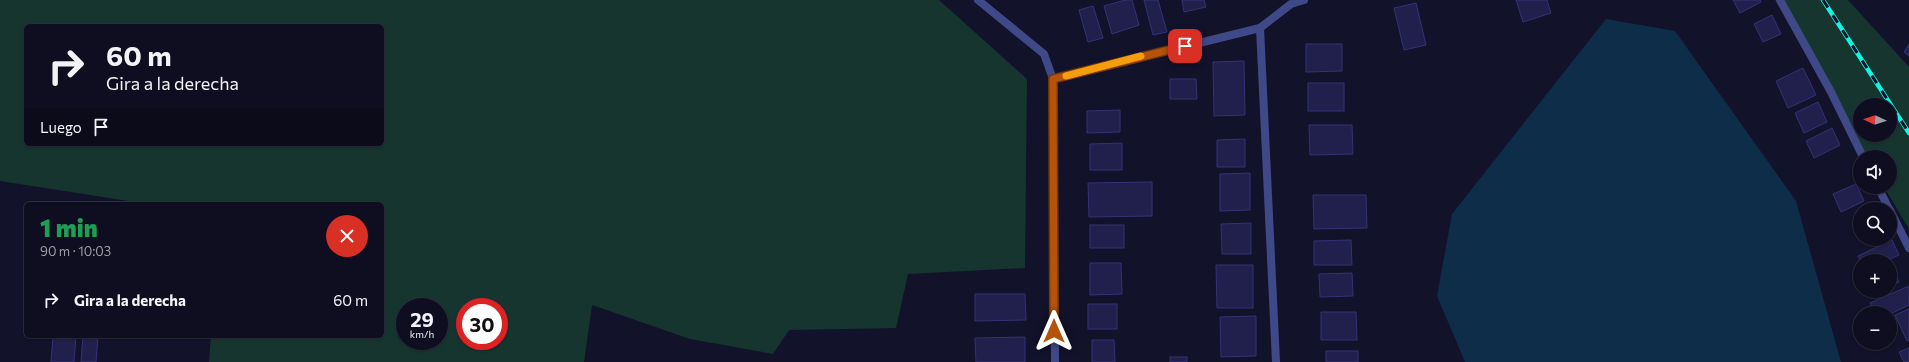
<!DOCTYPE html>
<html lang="es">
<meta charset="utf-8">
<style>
:root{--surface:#0e0e20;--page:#1c1c2d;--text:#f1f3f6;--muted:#9b9ca5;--line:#2e2e3e}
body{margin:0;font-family:Commissioner,sans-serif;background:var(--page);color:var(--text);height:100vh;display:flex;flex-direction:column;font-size:15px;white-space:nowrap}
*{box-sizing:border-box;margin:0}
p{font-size:13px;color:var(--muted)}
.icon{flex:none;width:22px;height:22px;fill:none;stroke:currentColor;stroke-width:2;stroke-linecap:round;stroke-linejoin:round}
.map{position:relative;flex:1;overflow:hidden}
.sheet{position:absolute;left:24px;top:202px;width:360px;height:136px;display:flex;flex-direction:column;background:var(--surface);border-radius:6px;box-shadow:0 1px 3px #0004,0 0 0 1px var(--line)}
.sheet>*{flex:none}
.guide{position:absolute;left:24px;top:24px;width:360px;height:122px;border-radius:6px;box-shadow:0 1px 3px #0004,0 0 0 1px var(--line);background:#0e0e20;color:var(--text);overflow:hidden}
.needle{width:26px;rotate:274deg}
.controls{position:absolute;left:1853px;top:98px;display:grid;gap:8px}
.controls a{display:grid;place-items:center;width:44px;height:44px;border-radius:50%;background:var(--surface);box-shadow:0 1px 3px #0004,0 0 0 1px var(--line);font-size:20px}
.speed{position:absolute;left:396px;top:298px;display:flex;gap:8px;font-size:20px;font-weight:700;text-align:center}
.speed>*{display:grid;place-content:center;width:52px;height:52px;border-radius:50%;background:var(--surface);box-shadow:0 1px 3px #0004,0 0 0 1px var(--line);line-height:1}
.speed small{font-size:10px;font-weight:400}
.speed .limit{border:6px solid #d22;background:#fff;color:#111}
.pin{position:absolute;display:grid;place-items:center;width:34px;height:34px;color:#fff;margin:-17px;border-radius:8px;box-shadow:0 2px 6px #0006}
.me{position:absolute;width:44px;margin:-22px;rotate:0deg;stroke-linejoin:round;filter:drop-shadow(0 0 3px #0008)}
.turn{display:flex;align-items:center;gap:14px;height:84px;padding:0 16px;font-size:18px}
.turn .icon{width:52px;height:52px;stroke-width:2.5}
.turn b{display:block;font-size:28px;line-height:34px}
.then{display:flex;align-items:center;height:38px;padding:0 16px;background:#0003;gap:8px;font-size:15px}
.round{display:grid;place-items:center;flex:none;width:42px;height:42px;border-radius:21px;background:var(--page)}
.head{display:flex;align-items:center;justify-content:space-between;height:68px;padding:0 16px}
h1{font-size:24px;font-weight:800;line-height:30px;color:#1e9e55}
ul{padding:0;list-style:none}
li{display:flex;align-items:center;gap:12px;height:60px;padding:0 16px}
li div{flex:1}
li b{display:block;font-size:15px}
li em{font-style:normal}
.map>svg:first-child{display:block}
.green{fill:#16352e;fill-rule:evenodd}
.water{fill:#0e2d49}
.building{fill:#211f4b;stroke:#343276}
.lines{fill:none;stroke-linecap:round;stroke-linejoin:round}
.lane{stroke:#404988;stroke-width:8}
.street{stroke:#404988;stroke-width:8}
.rail-casing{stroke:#12f5e6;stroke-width:4.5}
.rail{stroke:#13122b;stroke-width:3;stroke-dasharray:9;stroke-linecap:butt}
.route-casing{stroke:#753606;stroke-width:10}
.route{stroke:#b45309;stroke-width:7}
.slow{stroke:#f59e0b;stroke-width:7}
</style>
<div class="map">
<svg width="1909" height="362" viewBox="0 0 1909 362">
<rect width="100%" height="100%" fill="#13122b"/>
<!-- green -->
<g class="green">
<path d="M0 0H939L1027 79 1025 268 908 274 896 328 789 330 773 354 690 339 592 305 584 362H209L211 336H382V204H148L0 181ZM26 26H382V144H26ZM405 307H439V341H405ZM465 307H499V341H465Z"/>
<path d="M1775 0H1848L1909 67V229L1884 187H1890V157H1867ZM1860 105H1890V135H1860Z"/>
</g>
<!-- water -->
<polygon class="water" points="1606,19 1675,31 1796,201 1841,362 1465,362 1437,296 1452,214"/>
<!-- building -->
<g class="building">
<polygon points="1125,0 1132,0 1139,25 1112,34 1104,6"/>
<polygon points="1144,0 1158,0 1167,32 1153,35"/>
<polygon points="1182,0 1204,0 1206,7 1184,12"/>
<polygon points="1516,0 1547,0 1551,13 1523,22"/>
<polygon points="1733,0 1760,0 1761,2 1740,13"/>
<polygon points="1416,3 1426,45 1404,50 1394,8"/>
<polygon points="1093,6 1103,38 1088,42 1079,10"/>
<polygon points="1772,15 1781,34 1763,42 1754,24"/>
<polygon points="1306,44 1342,44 1342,71 1306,72"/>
<polygon points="1909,44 1909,56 1904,52"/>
<polygon points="1244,61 1245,115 1214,116 1213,62"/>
<polygon points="1803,68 1816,95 1788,108 1776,81"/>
<polygon points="1170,79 1196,79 1197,99 1170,99"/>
<rect x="1308" y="83" width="36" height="28"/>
<polygon points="1818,102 1827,122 1804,133 1795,113"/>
<polygon points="1120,110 1120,132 1087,133 1087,111"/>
<polygon points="1309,125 1352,125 1353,154 1310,155"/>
<polygon points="1832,128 1840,145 1814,158 1806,141"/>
<polygon points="1245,139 1245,167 1217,167 1217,140"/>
<polygon points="1122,143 1122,170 1090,170 1090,144"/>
<polygon points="1250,173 1250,210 1220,211 1220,174"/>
<polygon points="1152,182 1152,216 1089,217 1088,183"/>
<polygon points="1856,184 1864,201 1841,212 1833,194"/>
<polygon points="1313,195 1366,195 1367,228 1314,229"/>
<polygon points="1251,223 1251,254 1222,254 1221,224"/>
<rect x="1090" y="225" width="34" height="23"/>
<polygon points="1351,240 1352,265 1314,265 1314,241"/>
<polygon points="1892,240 1899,255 1885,261 1861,261 1858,256"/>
<polygon points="1090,263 1121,263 1122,294 1090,295"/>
<polygon points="1890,263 1899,282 1890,286"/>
<polygon points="1216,265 1253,265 1253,308 1217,308"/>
<polygon points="1352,273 1353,296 1320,297 1319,274"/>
<polygon points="1909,286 1909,305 1890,314 1875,313 1870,303"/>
<polygon points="975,294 1025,294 1026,320 975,321"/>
<rect x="1088" y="304" width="29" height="25"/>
<polygon points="1909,309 1909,340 1907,341 1895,315"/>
<polygon points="1321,312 1356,312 1357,340 1321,340"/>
<polygon points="1256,316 1256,356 1221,357 1220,317"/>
<polygon points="53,336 76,336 74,362 51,362"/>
<polygon points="83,336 98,336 96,362 81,362"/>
<polygon points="1025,337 1025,362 976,362 975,338"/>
<polygon points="1092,340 1114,340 1115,362 1092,362"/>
<polygon points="1909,348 1909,362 1904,362 1899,352"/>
<rect x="1326" y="351" width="32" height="11"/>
<rect x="1170" y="357" width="17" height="5"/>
</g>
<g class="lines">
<!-- lane -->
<polyline class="lane" points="978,0 1044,54 1053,79"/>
<!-- street -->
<g class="street">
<polyline points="1780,0 1831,92 1863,157"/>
<polyline points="1260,28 1276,362"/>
<polyline points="1878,187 1889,209"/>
<polyline points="1890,210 1909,248"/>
<polyline points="1055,362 1053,79 1260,28 1291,4 1304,0"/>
</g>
<defs>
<polyline id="rail" points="1823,0 1909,133"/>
</defs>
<!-- rail casing -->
<use href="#rail" class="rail-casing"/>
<!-- rail -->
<use href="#rail" class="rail"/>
</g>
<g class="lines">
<defs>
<polyline id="route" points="1054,331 1053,79 1185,46"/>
</defs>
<!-- route casing -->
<use href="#route" class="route-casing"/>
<!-- route -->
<use href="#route" class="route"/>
<!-- slow -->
<polyline class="slow" points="1066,76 1141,56"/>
</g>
</svg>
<div class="controls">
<a><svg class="needle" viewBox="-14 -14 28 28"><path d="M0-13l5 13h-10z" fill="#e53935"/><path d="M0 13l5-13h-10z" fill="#9b9ca5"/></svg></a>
<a><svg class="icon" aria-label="sound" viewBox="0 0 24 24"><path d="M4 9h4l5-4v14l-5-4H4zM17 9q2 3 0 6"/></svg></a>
<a><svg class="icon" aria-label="search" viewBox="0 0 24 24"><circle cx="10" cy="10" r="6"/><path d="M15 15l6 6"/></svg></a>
<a>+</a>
<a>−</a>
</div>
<div class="speed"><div>29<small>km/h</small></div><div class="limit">30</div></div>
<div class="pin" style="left:1185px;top:46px;background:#d93025"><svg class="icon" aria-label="arrive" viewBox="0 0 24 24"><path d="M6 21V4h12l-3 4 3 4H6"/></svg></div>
<svg class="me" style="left:1054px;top:331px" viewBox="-20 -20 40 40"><path d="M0-17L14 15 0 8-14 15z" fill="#b45309" stroke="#fff" stroke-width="4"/></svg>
<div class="guide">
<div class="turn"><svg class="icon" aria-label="right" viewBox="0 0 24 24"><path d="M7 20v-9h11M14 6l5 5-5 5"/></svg><div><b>60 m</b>Gira a la derecha</div></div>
<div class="then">Luego<svg class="icon" aria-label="arrive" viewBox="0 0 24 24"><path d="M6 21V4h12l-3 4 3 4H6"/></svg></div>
</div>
<section class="sheet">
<div class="head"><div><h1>1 min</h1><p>90 m · 10:03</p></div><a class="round" style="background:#d93025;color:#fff"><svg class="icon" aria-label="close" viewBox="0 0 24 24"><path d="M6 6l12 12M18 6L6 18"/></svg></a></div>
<ul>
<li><svg class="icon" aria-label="right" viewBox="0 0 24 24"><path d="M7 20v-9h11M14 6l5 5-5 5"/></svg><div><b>Gira a la derecha</b></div><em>60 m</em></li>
</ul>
</section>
</div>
